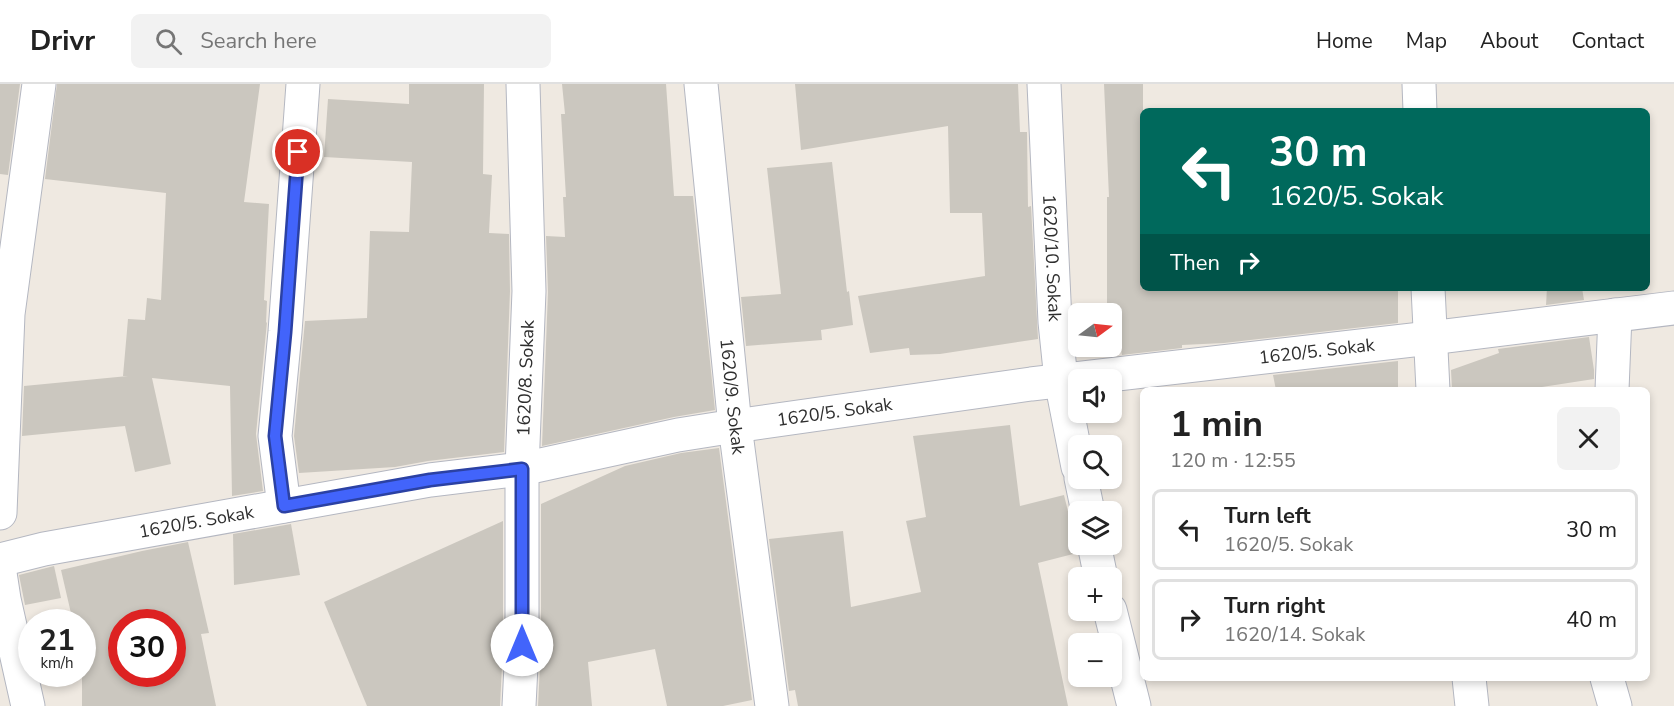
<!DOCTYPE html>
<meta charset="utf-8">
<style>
:root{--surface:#fff;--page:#f2f2f2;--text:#222;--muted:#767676;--line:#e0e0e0}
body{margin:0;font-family:"Nunito Sans",sans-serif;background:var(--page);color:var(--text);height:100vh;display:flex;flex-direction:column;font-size:22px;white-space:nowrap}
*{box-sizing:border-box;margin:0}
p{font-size:20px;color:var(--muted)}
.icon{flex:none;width:33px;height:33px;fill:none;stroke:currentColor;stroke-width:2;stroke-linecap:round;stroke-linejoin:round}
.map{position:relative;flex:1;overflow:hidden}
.panel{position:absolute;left:1140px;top:303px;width:510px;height:294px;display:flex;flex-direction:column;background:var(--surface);border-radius:9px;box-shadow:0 3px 9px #0003}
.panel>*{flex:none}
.banner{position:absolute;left:1140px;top:24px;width:510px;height:183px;border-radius:9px;box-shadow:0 3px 9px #0003;background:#00695c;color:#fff;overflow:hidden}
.needle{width:39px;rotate:75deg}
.fabs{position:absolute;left:1068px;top:219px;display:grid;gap:12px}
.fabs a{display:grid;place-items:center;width:54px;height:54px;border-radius:9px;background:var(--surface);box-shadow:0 3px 9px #0003;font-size:30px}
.speed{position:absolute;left:18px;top:525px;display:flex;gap:12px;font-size:30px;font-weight:700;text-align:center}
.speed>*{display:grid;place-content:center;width:78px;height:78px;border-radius:50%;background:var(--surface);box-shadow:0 3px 9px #0003;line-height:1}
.speed small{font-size:15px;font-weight:400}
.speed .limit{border:9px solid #d22;background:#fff;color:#111}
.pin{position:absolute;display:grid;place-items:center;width:51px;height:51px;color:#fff;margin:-26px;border:3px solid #fff;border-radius:50%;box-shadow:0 2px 6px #0007}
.me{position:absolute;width:66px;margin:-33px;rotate:0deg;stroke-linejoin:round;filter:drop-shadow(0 0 4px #0008)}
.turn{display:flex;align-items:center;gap:21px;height:126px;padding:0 30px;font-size:27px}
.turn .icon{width:78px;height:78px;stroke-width:2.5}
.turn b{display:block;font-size:42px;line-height:51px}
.then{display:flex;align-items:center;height:57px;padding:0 30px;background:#0003;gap:12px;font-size:22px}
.round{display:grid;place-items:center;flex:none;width:63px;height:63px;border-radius:9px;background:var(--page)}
.headline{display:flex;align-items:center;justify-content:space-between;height:102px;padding:0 30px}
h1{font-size:36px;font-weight:700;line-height:45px}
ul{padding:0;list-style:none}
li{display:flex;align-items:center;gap:18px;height:81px;margin:0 12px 9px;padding:0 18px;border:3px solid var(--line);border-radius:9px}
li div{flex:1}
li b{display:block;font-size:22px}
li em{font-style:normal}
header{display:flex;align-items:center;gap:36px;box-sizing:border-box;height:84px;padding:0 30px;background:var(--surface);border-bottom:2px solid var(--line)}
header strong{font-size:28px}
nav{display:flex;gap:33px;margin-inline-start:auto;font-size:21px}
.search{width:420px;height:54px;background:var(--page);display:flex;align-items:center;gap:15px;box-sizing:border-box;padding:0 21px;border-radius:9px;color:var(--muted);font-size:22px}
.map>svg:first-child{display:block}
.building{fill:#cbc7bf;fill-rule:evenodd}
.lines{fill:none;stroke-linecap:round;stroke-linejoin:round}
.minor-casing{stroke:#b4b7c1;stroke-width:35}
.minor{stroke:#fff;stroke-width:33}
.route-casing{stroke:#2b41a3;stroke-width:15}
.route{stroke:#4264fb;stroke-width:10}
.labels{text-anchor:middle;stroke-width:4.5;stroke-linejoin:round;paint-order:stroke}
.street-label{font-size:18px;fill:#2e2e2e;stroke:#fff}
</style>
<header>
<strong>Drivr</strong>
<div class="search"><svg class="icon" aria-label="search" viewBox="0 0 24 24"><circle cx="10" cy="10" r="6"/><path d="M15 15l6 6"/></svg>Search here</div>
<nav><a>Home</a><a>Map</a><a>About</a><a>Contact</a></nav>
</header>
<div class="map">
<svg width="1674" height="622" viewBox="0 0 1674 622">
<rect width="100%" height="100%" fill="#efe9e1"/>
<!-- building -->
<g class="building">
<polygon points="0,0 20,0 8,91 0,90"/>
<polygon points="57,0 260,0 244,118 269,120 264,216 267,217 266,239 267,238 256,350 263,407 232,412 230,302 152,294 171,380 135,388 125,342 22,352 24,302 128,292 123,292 128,235 145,236 147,214 161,216 166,109 45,95"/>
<polygon points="409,0 484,0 483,90 492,91 489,149 509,150 510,207 504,368 428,377 395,383 299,389 294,352 305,237 367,234 370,147 409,148 412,78 324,73 328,15 409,20"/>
<polygon points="562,0 666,0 674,112 693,112 715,326 674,333 542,362 548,208 546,152 565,153 563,113 566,113 561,30 565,30"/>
<polygon points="795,0 1018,0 1020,48 1027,48 1028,123 1031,122 1038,255 940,270 910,271 909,264 870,269 858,212 985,192 982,129 950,129 948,42 801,66"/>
<polygon points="1104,0 1143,0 1143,204 1398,204 1398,239 1224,259 1182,261 1182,264 1122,271 1117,243 1112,244 1112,221 1107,221 1107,113 1109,113"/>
<polygon points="832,78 847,208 849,207 853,241 821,246 822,256 746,262 741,213 781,210 767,84"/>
<polygon points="1547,204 1582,204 1584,216 1546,221"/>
<polygon points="1589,253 1594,286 1594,295 1523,306 1452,306 1451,286 1499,269 1498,265"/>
<polygon points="1398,277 1398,306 1276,306 1273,291"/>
<polygon points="1010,341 1020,422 1064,411 1076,460 1077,469 1038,479 1068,622 798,622 795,606 789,607 769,455 843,447 851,523 921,508 906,437 926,433 913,352"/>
<polygon points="719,364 752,616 723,622 667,622 655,565 588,578 592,622 538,622 541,561 541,420 625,382 681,369"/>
<polygon points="503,437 503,561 500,622 367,622 324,518"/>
<polygon points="291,440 300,491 234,501 233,450"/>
<path d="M188 458 209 549 201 550 216 622H82V538H73L61 486 142 467ZM122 538H172V590H122Z"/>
<polygon points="54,482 61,514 25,521 19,491"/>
</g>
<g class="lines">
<defs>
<g id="minor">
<path id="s1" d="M701 0 735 342 772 622"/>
<path id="s2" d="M1044 0 1055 238 1061 296 1078 383"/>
<polyline points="1419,0 1420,27"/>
<polyline points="1428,204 1433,306"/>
<polyline points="1612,306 1615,231"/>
<polyline points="1081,394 1088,428"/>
<polyline points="284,422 275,352 285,248 303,0"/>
<polyline points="0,429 8,230 39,0"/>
<polyline points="1094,460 1101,494"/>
<path id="s3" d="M0 476 44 465 430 396 522 385 678 351 735 342 1031 300 1430 254 1674 224"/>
<polyline points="0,489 4,515 28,622"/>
<polyline points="1110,526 1134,622"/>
<polyline points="1469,594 1472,622"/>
<polyline points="1607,594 1615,622"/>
<path id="s4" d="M519 622 522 561V385L529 207 523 0"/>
</g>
</defs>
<!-- minor casing -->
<use href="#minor" class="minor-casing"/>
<!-- minor -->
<use href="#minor" class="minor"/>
</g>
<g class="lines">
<defs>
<polyline id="route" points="298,68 285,248 275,352 284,422 430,396 522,385 522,561"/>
</defs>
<!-- route casing -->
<use href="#route" class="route-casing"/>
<!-- route -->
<use href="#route" class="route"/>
</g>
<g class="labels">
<!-- street labels -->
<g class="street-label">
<text dy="6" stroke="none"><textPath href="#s2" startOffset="174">1620/10. Sokak</textPath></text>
<text dy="6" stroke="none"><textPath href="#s3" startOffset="1334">1620/5. Sokak</textPath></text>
<text dy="6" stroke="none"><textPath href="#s4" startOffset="328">1620/8. Sokak</textPath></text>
<text dy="6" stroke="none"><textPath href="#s1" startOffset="314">1620/9. Sokak</textPath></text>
<text dy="6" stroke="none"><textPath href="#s3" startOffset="848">1620/5. Sokak</textPath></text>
<text dy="6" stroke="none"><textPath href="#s3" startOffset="200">1620/5. Sokak</textPath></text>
</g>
</g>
</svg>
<div class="fabs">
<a><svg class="needle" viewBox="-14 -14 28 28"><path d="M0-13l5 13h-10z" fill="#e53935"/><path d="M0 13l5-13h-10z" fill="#767676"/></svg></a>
<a><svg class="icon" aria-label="sound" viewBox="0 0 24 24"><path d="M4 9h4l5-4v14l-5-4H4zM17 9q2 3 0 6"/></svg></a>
<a><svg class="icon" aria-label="search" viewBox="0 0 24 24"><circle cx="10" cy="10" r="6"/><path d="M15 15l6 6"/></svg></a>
<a><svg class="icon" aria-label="layers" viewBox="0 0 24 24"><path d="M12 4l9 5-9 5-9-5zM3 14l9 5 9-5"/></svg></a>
<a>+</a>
<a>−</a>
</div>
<div class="speed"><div>21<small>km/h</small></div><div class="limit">30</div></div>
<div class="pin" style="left:298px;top:68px;background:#d93025"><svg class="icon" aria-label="arrive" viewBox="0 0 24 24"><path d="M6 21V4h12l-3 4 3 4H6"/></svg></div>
<svg class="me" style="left:522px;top:561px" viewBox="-20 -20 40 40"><circle r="19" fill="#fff"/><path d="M0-13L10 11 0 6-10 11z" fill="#4264fb"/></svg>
<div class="banner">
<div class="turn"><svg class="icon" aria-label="left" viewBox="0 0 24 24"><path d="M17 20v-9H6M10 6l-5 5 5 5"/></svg><div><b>30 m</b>1620/5. Sokak</div></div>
<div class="then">Then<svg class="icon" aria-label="right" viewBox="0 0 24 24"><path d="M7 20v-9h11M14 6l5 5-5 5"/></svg></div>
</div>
<section class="panel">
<div class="headline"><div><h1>1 min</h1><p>120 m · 12:55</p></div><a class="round"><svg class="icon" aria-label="close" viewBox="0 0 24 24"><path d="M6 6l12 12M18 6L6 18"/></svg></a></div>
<ul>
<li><svg class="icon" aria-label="left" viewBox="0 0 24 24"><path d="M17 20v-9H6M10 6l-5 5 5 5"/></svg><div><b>Turn left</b><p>1620/5. Sokak</p></div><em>30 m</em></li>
<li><svg class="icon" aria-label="right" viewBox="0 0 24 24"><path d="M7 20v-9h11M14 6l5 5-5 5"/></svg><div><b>Turn right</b><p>1620/14. Sokak</p></div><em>40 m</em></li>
</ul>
</section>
</div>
